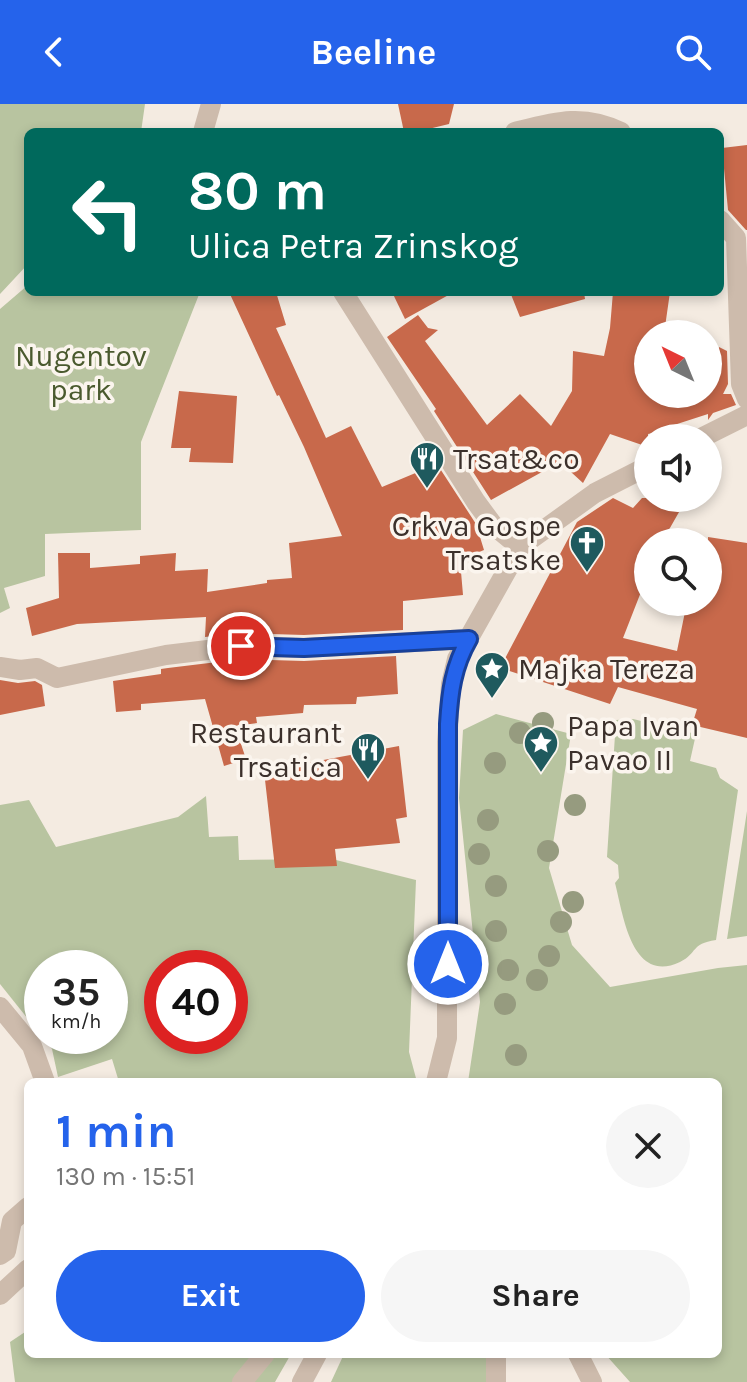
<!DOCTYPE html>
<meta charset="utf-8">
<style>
:root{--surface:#fff;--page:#f6f6f6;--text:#222;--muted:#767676;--accent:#2563eb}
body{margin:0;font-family:Karla,sans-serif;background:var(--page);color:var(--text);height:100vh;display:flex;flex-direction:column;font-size:30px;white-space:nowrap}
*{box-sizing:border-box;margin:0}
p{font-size:26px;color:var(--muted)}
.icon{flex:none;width:44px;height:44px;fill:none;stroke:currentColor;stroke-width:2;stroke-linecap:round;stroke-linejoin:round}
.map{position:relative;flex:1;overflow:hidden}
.sheet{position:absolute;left:24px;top:974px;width:698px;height:280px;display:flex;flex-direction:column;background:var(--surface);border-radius:12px;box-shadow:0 4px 12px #0003}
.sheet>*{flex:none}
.guide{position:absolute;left:24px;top:24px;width:700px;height:168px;border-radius:12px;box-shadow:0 4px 12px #0003;background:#00695c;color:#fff;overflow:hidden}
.needle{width:52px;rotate:317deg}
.fabs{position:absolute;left:634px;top:216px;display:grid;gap:16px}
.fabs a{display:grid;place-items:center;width:88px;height:88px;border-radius:50%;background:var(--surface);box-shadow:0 4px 12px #0003;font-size:40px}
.speed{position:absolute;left:24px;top:846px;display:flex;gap:16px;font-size:40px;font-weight:700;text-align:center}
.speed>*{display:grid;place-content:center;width:104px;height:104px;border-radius:50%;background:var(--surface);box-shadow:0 4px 12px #0003;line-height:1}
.speed small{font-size:20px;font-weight:400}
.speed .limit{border:12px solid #d22;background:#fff;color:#111}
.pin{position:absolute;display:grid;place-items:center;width:68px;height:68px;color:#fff;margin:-34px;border:4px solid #fff;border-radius:50%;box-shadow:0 2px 8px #0007}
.me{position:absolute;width:88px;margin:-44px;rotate:0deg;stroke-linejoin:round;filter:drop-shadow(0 0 6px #0008)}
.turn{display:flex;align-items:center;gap:28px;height:168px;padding:0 32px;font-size:36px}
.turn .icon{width:104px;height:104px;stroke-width:2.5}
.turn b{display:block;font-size:56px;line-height:68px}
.round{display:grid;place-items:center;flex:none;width:84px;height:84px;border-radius:42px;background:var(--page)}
.head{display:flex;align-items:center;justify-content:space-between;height:136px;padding:0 32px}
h1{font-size:48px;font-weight:700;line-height:60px;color:var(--accent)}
.action{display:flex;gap:16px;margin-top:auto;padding:16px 32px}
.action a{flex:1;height:92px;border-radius:48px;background:var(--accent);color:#fff;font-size:32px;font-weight:700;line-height:92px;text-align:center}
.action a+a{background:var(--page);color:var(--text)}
header{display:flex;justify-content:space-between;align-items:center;height:104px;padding:0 32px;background:var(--accent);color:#fff;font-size:36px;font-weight:700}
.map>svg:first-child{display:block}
.green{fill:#b8c4a0;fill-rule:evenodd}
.building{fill:#c8694b}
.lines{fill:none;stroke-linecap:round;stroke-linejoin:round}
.minor{stroke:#cdbbac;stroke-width:20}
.tree{fill:#969b7f}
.route-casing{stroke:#184099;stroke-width:20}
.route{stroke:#2563eb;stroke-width:14}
.labels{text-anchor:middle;stroke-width:7;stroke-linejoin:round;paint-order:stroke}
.park-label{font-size:30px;fill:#4a5a2e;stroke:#fbf5ee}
.poi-label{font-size:30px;fill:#3b302b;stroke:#fbf5ee;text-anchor:start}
</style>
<header><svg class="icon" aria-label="back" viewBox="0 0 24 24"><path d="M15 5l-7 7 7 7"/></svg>Beeline<svg class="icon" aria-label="search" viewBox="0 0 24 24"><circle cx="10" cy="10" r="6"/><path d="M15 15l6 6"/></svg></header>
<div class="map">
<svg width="747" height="1278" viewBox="0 0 747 1278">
<rect width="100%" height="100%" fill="#f4ebe1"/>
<!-- green -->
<g class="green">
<polygon points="0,0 145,0 141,28 28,28 28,160 0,190"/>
<polygon points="28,181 28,188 200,188 141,338 141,426 45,430 45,472 4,484 10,504 0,509 0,205"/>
<polygon points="496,610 571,630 549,764 572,841 610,883 718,864 747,861 747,1278 630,1278 605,1250 718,1250 718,978 468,978 480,898 459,694 463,626"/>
<path d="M633 615 696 630 690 657 716 664 720 674 738 686 716 836C690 840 698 849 680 858 631 881 623 809 615 779L619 774 618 761 607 753 616 616Z"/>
<path d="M206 692 209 733 238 732 239 756 332 755 416 776 409 948 417 978H119L112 955 58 973 52 945 0 880V701L29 696 56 743 178 713ZM42 864H110V932H42ZM162 864H230V932H162Z"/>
<polygon points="747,707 747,832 727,835"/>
<polygon points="28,1226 28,1250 291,1250 275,1278 15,1278 10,1238"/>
<polygon points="344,1250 492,1250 497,1278 331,1278"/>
</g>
<!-- building -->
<g class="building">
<polygon points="398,0 454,0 449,20 416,28 404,28"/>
<polygon points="747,41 747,126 746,126 728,106 722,44"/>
<polygon points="229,188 276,188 286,221 276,224 326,334 351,322 382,383 437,360 476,420 484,446 460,456 463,491 403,497 403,526 304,531 241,529 205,533 206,513 77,520 32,532 26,504 59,494 58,449 90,449 90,464 140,460 140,452 176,449 175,467 208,465 207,488 267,479 267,476 292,474 289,439 342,432 304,343 279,291 277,292"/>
<polygon points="392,188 454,188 405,215"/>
<polygon points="510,188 584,188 585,195 520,213"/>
<polygon points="613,188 670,188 664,230 648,230 648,290 708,290 708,263 719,243 727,247 728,280 723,290 731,290 736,301 713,309 708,316 708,310 674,321 674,324 648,330 648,343 610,330 583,379 560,358 491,396 434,307 436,305 387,233 418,211 428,224 438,226 425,237 487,321 520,290 551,322 572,287 573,247 604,252 610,224"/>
<polygon points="179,287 237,292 233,359 189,358 191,344 171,344"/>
<polygon points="613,394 633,404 642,394 687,394 662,438 648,438 648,470 623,534 677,547 687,498 708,498 708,433 747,439 747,634 692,621 697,605 618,583 610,600 500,564 577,418"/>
<polygon points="396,552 398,590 357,593 356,600 304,601 303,609 256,613 257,619 235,622 246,655 224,662 205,595 141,600 141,606 116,608 113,577 161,570 161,565 168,564 242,555 304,557"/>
<polygon points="0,576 18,579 35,577 42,581 45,602 0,611"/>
<polygon points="399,642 407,713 396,715 400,739 335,745 337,762 275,764 264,667"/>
</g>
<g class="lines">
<!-- minor -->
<g class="minor">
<polyline points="203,28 211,0"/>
<path d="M515 28C554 18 583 9 621 28"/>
<polyline points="720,116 736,134 741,280 747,295"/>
<polyline points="343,188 476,398 493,421 520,443"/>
<polyline points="701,334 747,311"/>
<polyline points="0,563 20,566 37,564 57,574 166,551 241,542 304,544 469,535"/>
<polyline points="0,903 32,942 45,978"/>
<polyline points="436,978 447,934 447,638 451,580 457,555 520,443 595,389 648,362"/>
<polyline points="0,1151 6,1147 12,1117 28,1103"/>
<polyline points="0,1191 28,1165"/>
<polyline points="496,1250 496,1278"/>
<polyline points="578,1250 592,1278"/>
<polyline points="242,1278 265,1250"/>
<polyline points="302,1278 317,1250"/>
</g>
</g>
<!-- trees -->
<g class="tree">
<circle cx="543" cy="619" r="11"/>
<circle cx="520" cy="629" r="11"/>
<circle cx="539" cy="647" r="11"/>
<circle cx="495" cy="659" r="11"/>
<circle cx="575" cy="701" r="11"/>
<circle cx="488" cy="716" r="11"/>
<circle cx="548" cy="747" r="11"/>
<circle cx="479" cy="750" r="11"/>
<circle cx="496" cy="782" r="11"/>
<circle cx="573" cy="798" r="11"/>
<circle cx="561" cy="818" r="11"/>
<circle cx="496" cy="827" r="11"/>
<circle cx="549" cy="852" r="11"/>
<circle cx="508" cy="866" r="11"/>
<circle cx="537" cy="876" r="11"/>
<circle cx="505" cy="900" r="11"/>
<circle cx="516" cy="951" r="11"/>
</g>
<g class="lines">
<defs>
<path id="route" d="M241 542 304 544 469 535C453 563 450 588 448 620V860"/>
</defs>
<!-- route casing -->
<use href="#route" class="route-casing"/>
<!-- route -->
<use href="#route" class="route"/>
</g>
<!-- icons -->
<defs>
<symbol id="restaurant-pin" viewBox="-11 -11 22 30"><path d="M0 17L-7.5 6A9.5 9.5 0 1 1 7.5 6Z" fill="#1f5a5e" stroke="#fbf5ee"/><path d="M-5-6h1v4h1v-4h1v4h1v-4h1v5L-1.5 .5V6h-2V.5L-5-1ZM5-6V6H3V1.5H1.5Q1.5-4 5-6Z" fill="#fff"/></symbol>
<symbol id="church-pin" viewBox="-11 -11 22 30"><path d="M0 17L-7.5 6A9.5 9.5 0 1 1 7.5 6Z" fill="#1f5a5e" stroke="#fbf5ee"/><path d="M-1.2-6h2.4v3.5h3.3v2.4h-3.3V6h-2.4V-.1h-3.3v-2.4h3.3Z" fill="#fff"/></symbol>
<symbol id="sight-pin" viewBox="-11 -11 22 30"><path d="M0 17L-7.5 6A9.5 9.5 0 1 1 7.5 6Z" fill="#1f5a5e" stroke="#fbf5ee"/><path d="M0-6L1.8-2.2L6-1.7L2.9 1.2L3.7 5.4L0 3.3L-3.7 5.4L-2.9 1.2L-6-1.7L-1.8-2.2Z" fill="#fff"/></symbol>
</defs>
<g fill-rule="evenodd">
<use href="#restaurant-pin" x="407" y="335" width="40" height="54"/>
<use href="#church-pin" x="567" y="419" width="40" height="54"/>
<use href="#sight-pin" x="472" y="545" width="40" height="54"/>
<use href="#sight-pin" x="521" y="619" width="40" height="54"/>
<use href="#restaurant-pin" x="348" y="626" width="40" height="54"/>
</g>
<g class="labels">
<!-- park labels -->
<g class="park-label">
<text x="81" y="262">Nugentov<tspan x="81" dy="34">park</tspan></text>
</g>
<!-- poi labels -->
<g class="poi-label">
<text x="453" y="365">Trsat&amp;co</text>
<text x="561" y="432" text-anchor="end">Crkva Gospe<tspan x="561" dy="34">Trsatske</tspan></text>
<text x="518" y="575">Majka Tereza</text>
<text x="567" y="632">Papa Ivan<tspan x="567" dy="34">Pavao II</tspan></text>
<text x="342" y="639" text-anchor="end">Restaurant<tspan x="342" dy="34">Trsatica</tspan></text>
</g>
</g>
</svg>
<div class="fabs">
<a><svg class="needle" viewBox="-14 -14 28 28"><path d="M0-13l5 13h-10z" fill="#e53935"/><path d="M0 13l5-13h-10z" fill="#767676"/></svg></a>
<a><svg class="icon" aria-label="sound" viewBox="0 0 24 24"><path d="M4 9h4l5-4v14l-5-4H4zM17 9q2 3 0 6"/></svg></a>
<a><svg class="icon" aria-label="search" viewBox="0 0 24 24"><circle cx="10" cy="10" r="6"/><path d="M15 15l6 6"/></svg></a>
</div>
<div class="speed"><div>35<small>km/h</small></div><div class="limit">40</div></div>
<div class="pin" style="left:241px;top:542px;background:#d93025"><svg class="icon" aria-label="arrive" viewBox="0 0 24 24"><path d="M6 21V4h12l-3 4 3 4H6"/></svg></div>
<svg class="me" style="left:448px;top:860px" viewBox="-20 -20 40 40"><circle r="17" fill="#2563eb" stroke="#fff" stroke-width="3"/><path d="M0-11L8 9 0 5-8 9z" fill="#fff"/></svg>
<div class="guide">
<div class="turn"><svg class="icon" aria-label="left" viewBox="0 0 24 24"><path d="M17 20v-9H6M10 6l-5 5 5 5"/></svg><div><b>80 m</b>Ulica Petra Zrinskog</div></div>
</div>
<section class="sheet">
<div class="head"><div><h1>1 min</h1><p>130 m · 15:51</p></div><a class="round"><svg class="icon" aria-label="close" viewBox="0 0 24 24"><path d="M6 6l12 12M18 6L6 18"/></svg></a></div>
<div class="action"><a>Exit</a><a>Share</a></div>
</section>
</div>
